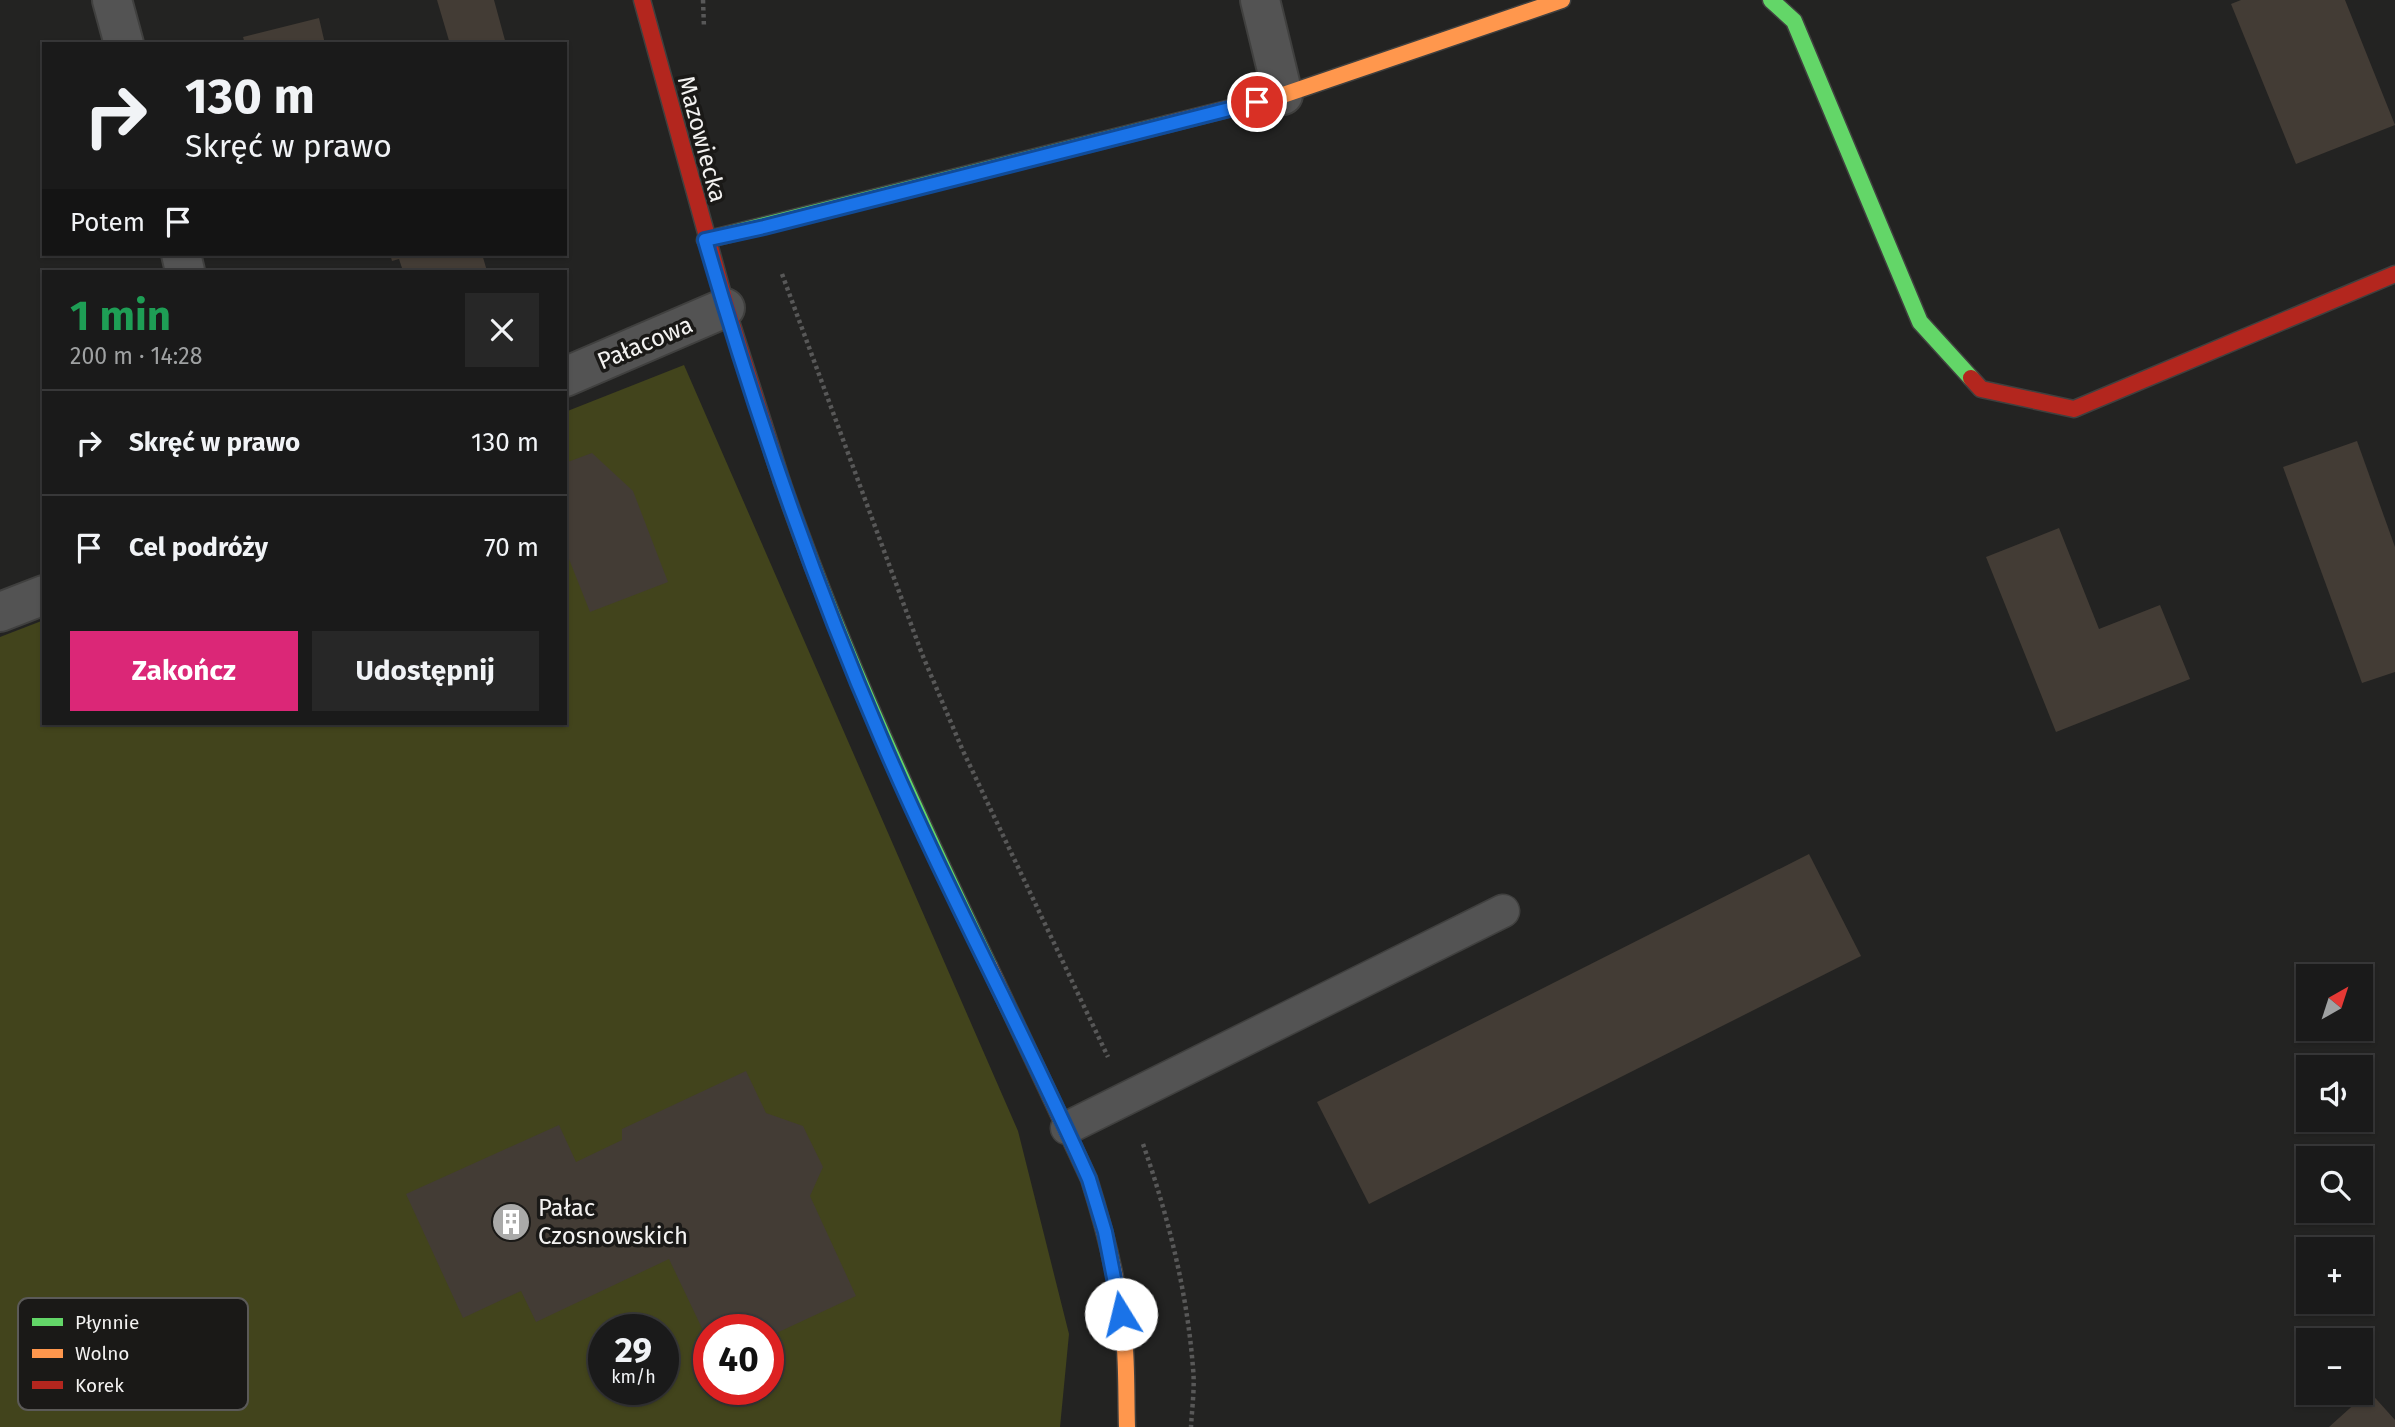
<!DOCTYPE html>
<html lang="pl">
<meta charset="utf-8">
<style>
:root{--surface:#1a1a1a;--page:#272727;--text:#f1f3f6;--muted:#9fa1a2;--line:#383839;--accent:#db2777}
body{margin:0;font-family:"Fira Sans",sans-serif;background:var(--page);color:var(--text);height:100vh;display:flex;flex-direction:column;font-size:26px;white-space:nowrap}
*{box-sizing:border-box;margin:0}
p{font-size:23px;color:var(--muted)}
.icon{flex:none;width:38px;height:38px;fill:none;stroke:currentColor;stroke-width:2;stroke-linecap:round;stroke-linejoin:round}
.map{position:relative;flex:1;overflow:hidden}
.sheet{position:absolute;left:42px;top:270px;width:525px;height:455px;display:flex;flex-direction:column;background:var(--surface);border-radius:0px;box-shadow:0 2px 5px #0004,0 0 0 2px var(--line)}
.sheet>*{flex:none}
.hud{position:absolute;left:42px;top:42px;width:525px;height:214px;border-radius:0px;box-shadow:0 2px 5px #0004,0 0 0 2px var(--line);background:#1a1a1a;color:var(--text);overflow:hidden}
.needle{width:46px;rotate:39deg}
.controls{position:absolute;left:2296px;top:964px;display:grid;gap:14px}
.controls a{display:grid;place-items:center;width:77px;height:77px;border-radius:0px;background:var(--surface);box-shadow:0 2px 5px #0004,0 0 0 2px var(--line);font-size:35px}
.speed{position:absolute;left:588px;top:1314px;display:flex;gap:14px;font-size:35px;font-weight:700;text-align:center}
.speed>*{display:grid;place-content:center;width:91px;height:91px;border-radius:50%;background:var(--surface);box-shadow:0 2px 5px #0004,0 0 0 2px var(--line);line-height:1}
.speed small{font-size:18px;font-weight:400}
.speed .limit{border:10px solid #d22;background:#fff;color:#111}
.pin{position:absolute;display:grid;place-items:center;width:60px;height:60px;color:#fff;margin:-30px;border:4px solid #fff;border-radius:50%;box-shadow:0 2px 7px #0007}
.me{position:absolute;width:77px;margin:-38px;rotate:351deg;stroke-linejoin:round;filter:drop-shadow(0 0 5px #0008)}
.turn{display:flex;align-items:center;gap:24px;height:147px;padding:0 28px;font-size:32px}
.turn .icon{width:91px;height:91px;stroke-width:2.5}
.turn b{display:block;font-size:49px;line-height:60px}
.then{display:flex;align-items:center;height:66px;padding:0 28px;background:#0003;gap:14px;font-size:26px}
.round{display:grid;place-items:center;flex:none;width:74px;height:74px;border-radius:0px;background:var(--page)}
.headline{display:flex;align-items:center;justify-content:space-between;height:119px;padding:0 28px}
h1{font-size:42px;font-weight:700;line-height:52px;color:#1e9e55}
.cta{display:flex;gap:14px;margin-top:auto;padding:14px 28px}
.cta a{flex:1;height:80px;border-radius:0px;background:var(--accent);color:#fff;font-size:28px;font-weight:700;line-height:80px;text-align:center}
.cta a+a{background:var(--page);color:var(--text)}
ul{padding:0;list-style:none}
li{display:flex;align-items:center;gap:21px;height:105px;padding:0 28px;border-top:2px solid var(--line)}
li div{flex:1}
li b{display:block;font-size:26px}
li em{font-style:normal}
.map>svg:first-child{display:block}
.green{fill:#42441c;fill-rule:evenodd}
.building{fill:#433c35}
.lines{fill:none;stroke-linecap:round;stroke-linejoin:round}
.lane-casing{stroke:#40403f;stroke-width:35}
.street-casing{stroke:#40403f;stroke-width:42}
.fast-casing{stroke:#40403f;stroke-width:19}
.slow-casing{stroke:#40403f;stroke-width:19}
.jam-casing{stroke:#40403f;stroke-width:19}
.path{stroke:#585858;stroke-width:4.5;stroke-dasharray:3.5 3.5;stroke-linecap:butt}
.lane{stroke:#535353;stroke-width:32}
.street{stroke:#535353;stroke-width:38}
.fast{stroke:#63d668;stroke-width:16}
.slow{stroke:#ff974d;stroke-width:16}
.jam{stroke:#b3261e;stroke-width:16}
.route-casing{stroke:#114b97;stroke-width:18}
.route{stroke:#1a73e8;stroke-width:12}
.labels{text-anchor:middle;stroke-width:7;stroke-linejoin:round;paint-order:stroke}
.street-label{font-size:24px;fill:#f3f2f1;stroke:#1a1917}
.poi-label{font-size:24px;fill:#f3f2f1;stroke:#1a1917;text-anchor:start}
.key{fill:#1a1917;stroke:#5b5a58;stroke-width:2}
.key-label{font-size:19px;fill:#f3f2f1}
</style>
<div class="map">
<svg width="2395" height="1427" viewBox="0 0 2395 1427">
<rect width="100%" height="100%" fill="#232322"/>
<!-- green -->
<path class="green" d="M684 365 1018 1131 1069 1334 1060 1427H0V637L44 620V723H565V412ZM604 1330H663V1390H604ZM709 1330H768V1390H709Z"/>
<!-- building -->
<g class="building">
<polygon points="437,0 494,0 506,44 450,44"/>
<polygon points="2241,0 2345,0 2395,125 2296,164 2231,4"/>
<polygon points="319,18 325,44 245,44 243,37"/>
<polygon points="390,254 482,254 487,271 403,271 399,259 392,261"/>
<polygon points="2357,441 2395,547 2395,672 2362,683 2283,467"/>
<polygon points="592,453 633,491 668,582 590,612 565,549 565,463"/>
<polygon points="2059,528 2099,629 2160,605 2190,679 2056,732 1986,557"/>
<polygon points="1809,854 1861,956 1369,1204 1317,1102"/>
<polygon points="746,1071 766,1113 803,1126 823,1167 810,1196 856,1296 768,1337 768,1330 709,1330 709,1343 669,1259 536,1322 521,1291 463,1318 406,1194 559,1125 576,1162 622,1140 622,1129"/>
<polygon points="2369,1391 2395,1420 2395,1427 2329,1427"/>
</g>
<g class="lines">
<defs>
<polyline id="lane" points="1067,1128 1503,911"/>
<g id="street">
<polyline points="112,0 124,44"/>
<polyline points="1260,0 1283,95"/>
<polyline points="181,254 185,271"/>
<polyline points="565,377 725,308"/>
<polyline points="0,612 44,595"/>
</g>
<g id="fast">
<polyline points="1771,0 1794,21 1920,322 1971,378"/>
<polyline points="705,240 1167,124"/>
<path d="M782 482C840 648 913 807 989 966"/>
</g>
<g id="slow">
<polyline points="1167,124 1283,95 1562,0"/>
<path d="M989 966 1089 1179C1105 1230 1119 1282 1124 1336 1127 1366 1126 1397 1127 1427"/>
</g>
<g id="jam">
<polyline points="642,0 727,309 782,482"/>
<polyline points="1971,378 1981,389 2074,409 2395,274"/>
</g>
</defs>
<!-- lane casing -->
<use href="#lane" class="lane-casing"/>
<!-- street casing -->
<use href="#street" class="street-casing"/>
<!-- fast casing -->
<use href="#fast" class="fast-casing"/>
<!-- slow casing -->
<use href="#slow" class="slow-casing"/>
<!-- jam casing -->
<use href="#jam" class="jam-casing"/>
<!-- path -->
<g class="path">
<polyline points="703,0 704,28"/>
<polyline points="782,274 922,654 963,751 1108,1057"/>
<path d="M1143 1144C1168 1216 1187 1291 1193 1368 1195 1387 1192 1408 1191 1427"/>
</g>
<!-- lane -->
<use href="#lane" class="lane"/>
<!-- street -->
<use href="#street" class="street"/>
<!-- fast -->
<use href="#fast" class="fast"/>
<!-- slow -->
<use href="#slow" class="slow"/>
<!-- jam -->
<use href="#jam" class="jam"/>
</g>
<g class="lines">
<defs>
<path id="route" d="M1121 1314 1105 1232 1089 1179C1023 1030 945 888 881 738 811 576 754 409 705 240L764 227 1257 102"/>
</defs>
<!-- route casing -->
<use href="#route" class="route-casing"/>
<!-- route -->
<use href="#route" class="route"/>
</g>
<!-- icons -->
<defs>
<symbol id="building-disc" viewBox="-11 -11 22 22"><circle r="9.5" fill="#aaaaa9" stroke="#1a1917"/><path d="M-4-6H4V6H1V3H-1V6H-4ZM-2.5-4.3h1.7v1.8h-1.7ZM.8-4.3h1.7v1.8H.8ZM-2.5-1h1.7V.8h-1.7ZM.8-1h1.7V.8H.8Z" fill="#fff"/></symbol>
</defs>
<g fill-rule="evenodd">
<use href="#building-disc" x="489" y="1200" width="44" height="44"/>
</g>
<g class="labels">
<!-- street labels -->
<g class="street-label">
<text transform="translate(702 139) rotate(75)" y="8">Mazowiecka</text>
<text transform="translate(645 343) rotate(-23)" y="8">Pałacowa</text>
</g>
<!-- poi labels -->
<g class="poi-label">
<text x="538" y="1216">Pałac<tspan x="538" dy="28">Czosnowskich</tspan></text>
</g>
</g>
<!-- legend -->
<rect x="18" y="1298" width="230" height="112" rx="10" class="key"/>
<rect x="32" y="1318" width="31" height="8" fill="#63d668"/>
<rect x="32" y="1349" width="31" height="9" fill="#ff974d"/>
<rect x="32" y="1381" width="31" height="8" fill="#b3261e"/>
<g class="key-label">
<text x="75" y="1329">Płynnie</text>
<text x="75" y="1360">Wolno</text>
<text x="75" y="1392">Korek</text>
</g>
</svg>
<div class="controls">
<a><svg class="needle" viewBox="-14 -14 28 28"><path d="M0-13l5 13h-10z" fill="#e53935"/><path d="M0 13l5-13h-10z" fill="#9fa1a2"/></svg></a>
<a><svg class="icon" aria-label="sound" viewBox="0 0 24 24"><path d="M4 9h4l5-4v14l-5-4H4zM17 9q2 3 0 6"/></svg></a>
<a><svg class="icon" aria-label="search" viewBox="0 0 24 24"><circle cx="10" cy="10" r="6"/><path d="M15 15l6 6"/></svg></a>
<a>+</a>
<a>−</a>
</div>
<div class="speed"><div>29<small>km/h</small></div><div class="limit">40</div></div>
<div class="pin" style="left:1257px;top:102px;background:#d93025"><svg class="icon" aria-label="arrive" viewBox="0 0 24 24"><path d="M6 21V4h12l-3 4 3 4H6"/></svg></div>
<svg class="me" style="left:1121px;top:1314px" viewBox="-20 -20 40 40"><circle r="19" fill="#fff"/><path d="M0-13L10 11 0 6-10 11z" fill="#1a73e8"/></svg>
<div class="hud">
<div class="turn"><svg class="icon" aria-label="right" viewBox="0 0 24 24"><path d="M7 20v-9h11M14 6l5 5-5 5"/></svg><div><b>130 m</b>Skręć w prawo</div></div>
<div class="then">Potem<svg class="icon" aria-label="arrive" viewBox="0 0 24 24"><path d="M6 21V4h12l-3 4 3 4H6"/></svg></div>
</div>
<section class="sheet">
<div class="headline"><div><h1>1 min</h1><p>200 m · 14:28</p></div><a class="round"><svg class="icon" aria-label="close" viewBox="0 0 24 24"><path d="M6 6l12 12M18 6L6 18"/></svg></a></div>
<ul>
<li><svg class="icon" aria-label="right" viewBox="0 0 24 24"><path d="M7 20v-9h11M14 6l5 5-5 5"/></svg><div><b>Skręć w prawo</b></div><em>130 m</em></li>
<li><svg class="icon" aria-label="arrive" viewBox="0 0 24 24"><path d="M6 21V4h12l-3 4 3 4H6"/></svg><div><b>Cel podróży</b></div><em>70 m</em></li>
</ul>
<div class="cta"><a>Zakończ</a><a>Udostępnij</a></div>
</section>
</div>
